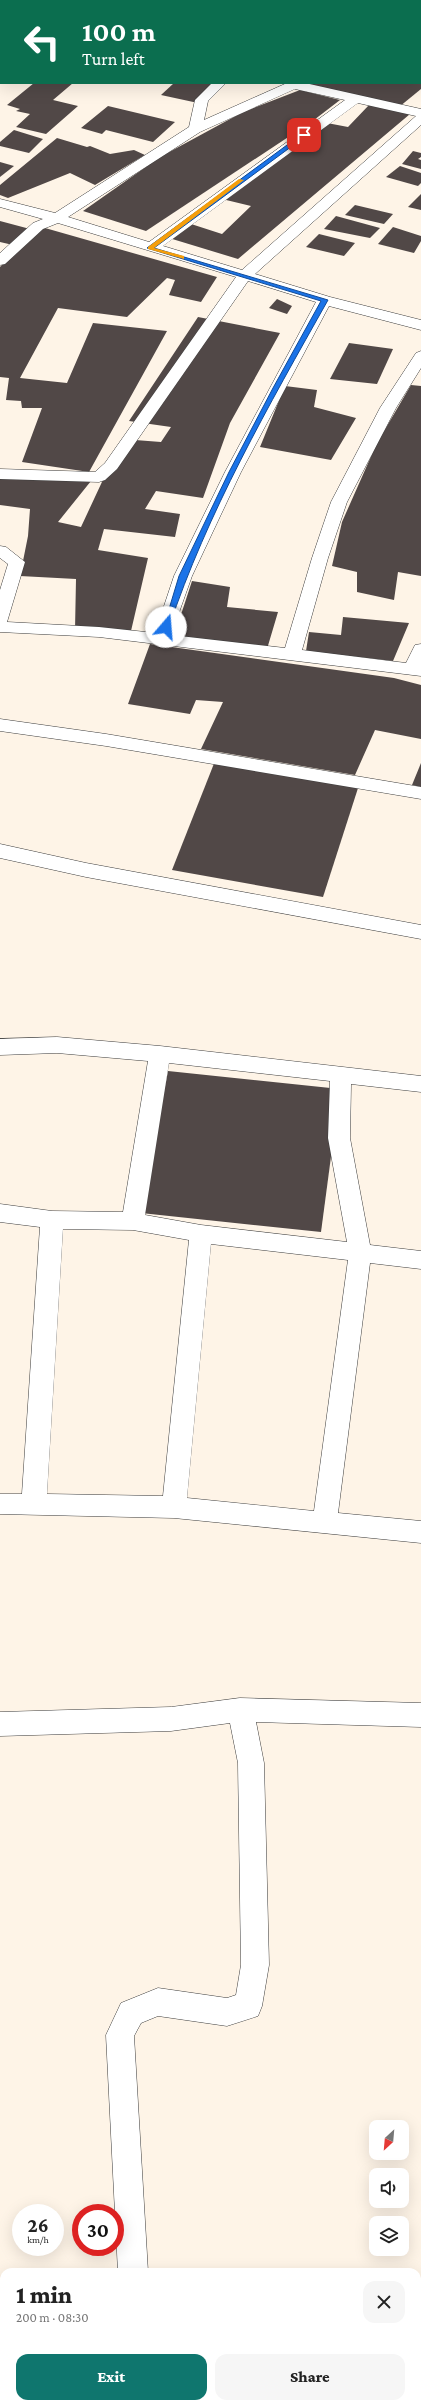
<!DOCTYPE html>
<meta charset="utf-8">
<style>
:root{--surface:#fff;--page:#f6f6f6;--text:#222;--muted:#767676;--accent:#0f766e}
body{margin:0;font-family:"Crimson Pro",serif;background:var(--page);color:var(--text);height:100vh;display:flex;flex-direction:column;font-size:15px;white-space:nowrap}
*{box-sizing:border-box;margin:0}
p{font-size:13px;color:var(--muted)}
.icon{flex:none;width:22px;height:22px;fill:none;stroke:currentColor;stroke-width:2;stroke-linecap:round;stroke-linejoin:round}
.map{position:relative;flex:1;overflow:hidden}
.sheet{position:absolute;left:0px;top:2268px;width:421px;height:140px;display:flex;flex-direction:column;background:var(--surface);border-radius:12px 12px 0 0;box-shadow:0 4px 16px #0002}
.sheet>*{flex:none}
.hud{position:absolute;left:0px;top:0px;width:421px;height:84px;box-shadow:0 4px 16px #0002;background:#0b6e4f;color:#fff;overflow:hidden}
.needle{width:26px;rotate:206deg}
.fabs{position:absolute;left:369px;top:2120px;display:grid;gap:8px}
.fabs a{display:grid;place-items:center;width:40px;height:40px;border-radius:8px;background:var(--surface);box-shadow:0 4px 16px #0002;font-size:20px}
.speed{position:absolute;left:12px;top:2204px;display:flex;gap:8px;font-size:20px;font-weight:700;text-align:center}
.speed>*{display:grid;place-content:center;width:52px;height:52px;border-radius:50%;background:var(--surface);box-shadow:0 4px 16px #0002;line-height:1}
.speed small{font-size:10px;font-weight:400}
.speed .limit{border:6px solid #d22;background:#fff;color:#111}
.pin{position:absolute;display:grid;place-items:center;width:34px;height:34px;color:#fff;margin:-17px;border-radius:8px;box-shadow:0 2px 6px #0006}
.me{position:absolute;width:44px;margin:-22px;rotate:18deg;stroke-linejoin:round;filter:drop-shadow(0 0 3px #0008)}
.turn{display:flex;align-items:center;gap:14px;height:84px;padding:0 16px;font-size:18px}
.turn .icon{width:52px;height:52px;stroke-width:2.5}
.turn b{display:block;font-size:28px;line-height:34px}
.round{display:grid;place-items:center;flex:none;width:42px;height:42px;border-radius:12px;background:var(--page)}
.headline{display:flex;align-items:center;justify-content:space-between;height:68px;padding:0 16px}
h1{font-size:24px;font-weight:800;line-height:30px}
.button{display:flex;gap:8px;margin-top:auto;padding:8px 16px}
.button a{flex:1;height:46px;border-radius:12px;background:var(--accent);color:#fff;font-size:16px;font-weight:800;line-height:46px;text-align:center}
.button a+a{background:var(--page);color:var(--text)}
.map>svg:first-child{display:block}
.building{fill:#514847}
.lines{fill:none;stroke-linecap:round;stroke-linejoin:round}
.street-casing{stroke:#3d3d3d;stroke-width:1}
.street{fill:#fff;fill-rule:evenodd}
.route{fill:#1a73e8;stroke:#114b97}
.slow{fill:#f59e0b}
</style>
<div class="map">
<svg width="421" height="2408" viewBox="0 0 421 2408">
<rect width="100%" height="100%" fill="#fef4e7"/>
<!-- building -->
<g class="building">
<polygon points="34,83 73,83 53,100 78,106 46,134 16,127 30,114 16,111 20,109 7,105"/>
<polygon points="174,83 220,83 198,103 161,95"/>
<polygon points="303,83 421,83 421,89 399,107"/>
<polygon points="300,90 340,100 314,120 146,231 83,211 160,157 243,112"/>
<polygon points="369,105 410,114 238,259 169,238 188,223 222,234 251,206 222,199 327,123 348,127"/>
<polygon points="108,106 175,122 153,142 106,130 102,134 81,128"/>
<polygon points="14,130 43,139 29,153 0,146 0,142"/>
<polygon points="57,138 87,147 90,146 110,154 134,150 145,155 95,185 70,173 8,198 0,195 0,185"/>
<polygon points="413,151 421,153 421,157 418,159 421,160 421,169 402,164"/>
<polygon points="0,162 14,166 0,177"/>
<polygon points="400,166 421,173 421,183 418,186 386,177"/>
<polygon points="421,194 421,210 408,207"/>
<polygon points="355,205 393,214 384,224 345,215"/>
<polygon points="336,216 380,228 370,238 324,229"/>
<polygon points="0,221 30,229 13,245 0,242"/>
<polygon points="38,226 217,277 201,302 169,295 175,280 167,278 127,317 58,308 20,378 67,383 93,323 167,331 89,472 22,462 42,408 22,408 21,401 6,400 9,378 0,377 0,267"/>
<polygon points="393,227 421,236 421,241 414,253 378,244"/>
<polygon points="319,234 355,243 344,256 306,247"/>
<polygon points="277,299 292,306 287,314 269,308"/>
<polygon points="198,317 280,333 230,423 203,498 156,491 145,509 180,514 175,537 104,529 98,550 148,558 131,631 75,630 76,579 20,576 28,536 30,509 0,505 0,474 91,481 58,522 81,527 122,439 161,442 171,427 129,421"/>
<polygon points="349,343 393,349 377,384 330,379"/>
<polygon points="411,385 421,386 421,576 398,572 394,600 357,592 357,572 332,566 342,522 377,443"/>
<polygon points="285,386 317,390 314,407 356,418 331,460 260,447"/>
<polygon points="192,581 230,587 227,607 278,612 267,649 174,636"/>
<polygon points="343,617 409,623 393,661 306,651 309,632 341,635"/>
<polygon points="150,644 394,678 421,685 421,739 375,730 355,775 201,749 223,702 196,700 190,714 128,704"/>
<polygon points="215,761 359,785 323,897 172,870"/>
<polygon points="421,763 421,787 412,785"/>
<polygon points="168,1071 340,1089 321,1232 141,1213"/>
</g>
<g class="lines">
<defs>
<g id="street">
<rect x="233" y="0" width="15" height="1"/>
<polygon points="364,0 378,0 364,1"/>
<rect x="403" y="0" width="17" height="1"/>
<polygon points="420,36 421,36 420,45"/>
<path d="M212 83H226L208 101 204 120 287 83H305L421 109V125L255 274 330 297 421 320V330L329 306 241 472 192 576 171 635 285 648 312 558 331 502 380 408 416 353 421 351V368L396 408 347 502 328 558 302 650 406 663 415 645 421 644V676L99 637 0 632V590L8 564 0 558V546L6 547 25 562 7 622 99 627 155 633 174 576 225 472 316 302 248 281 117 469 105 480 99 482 0 479V469L95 472 105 463 236 277 58 223 43 229 5 264 0 265V253L33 223 43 219 0 207V199L55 213 189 127 195 100ZM295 89 345 100 149 242 68 217 200 132ZM358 103 416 116 242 270 163 246Z"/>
<polygon points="0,719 106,734 421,787 421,799 106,746 0,731"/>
<polygon points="0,844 86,863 421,925 421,939 86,877 0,858"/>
<path d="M57 1037 160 1046 421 1076V1092L351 1084 350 1138 370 1245 421 1251V1269L370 1263 338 1513 421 1521V1543L174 1518 0 1514V1494H22L40 1227 0 1222V1204L52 1211 123 1212 148 1061 57 1053 0 1055V1039ZM169 1063 330 1081 328 1138 347 1242 201 1225 145 1215ZM63 1229 133 1230 189 1240 163 1496 47 1494ZM211 1244 348 1260 314 1511 187 1498Z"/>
<polygon points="240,1698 421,1703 421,1727 256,1722 264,1763 269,1965 262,2006 258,2016 227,2026 158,2016 141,2023 134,2036 148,2272 118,2272 106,2035 121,2003 158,1988 227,1998 236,1995 241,1965 238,1763 230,1723 171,1731 0,1736 0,1712 171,1707"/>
<polygon points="0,2318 4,2319 4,2349 0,2348"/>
<rect x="417" y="2366" width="4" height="32"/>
<polygon points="118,2404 150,2404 149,2408 117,2408"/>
</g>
</defs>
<!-- street casing -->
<use href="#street" class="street-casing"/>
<!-- street -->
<use href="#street" class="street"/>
</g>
<!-- route -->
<path class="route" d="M302 134 307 135 154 248 328 300C269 405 207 513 169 627L163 629 179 576 229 472 273 388 321 301 147 248Z"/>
<!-- slow -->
<polygon class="slow" points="239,179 244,180 154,248 184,256 184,259 148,249 148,247"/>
</svg>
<div class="fabs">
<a><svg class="needle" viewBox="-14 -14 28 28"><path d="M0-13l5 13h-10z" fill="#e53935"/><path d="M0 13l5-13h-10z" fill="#767676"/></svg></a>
<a><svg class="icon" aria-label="sound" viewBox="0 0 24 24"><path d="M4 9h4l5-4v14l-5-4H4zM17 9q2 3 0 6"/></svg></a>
<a><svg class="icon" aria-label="layers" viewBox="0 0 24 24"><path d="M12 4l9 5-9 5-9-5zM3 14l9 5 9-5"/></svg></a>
</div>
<div class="speed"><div>26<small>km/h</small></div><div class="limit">30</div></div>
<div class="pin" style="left:304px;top:135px;background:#d93025"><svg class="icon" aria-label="arrive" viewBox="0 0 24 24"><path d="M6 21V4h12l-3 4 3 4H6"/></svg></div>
<svg class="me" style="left:166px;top:627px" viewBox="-20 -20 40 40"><circle r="19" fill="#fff"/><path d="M0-13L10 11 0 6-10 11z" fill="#1a73e8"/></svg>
<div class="hud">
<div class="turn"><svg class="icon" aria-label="left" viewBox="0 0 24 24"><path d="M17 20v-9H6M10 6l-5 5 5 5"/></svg><div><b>100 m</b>Turn left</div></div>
</div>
<section class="sheet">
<div class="headline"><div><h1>1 min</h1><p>200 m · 08:30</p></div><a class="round"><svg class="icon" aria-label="close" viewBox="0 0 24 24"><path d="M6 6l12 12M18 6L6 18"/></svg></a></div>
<div class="button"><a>Exit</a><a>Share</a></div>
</section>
</div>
